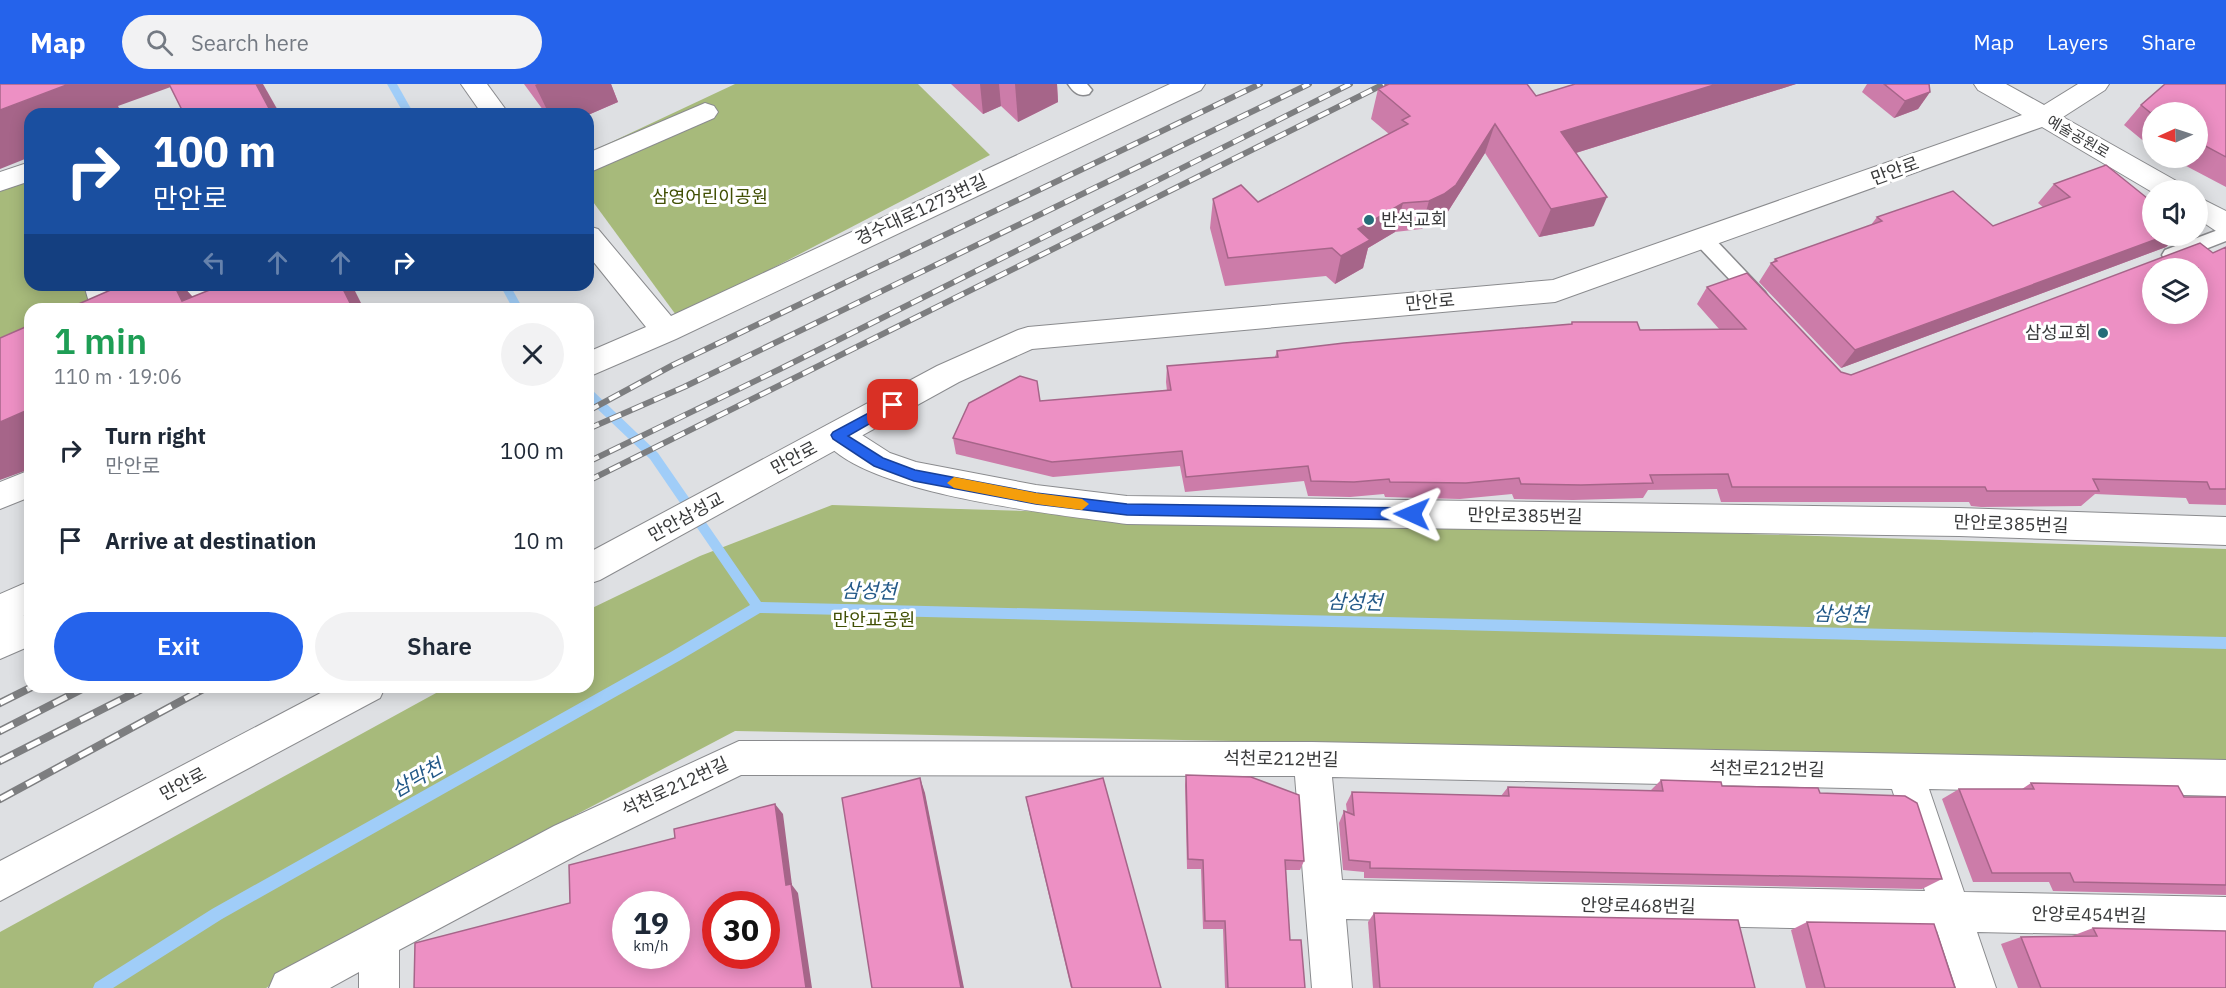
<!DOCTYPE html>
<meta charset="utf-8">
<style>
:root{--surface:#fff;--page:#f2f2f3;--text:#1f2937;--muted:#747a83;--accent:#2563eb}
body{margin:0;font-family:"IBM Plex Sans","Noto Sans KR",sans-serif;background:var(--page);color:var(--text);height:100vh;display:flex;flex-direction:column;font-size:22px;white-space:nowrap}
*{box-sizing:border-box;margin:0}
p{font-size:20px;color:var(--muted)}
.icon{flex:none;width:33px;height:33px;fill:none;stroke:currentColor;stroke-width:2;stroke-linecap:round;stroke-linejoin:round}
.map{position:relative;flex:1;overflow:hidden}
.sheet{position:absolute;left:24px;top:219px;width:570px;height:390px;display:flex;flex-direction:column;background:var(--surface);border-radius:18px;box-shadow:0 3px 15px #0003}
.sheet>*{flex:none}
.banner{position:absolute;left:24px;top:24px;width:570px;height:183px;border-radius:18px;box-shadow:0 3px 15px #0003;background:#1a4fa0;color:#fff;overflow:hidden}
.needle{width:39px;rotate:267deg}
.controls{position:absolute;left:2142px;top:18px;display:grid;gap:12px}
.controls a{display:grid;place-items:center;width:66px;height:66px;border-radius:50%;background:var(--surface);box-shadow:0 3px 15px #0003;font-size:30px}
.speed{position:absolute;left:612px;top:807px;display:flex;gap:12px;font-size:30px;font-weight:700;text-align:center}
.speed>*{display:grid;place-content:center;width:78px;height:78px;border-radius:50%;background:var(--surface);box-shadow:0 3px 15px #0003;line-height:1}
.speed small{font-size:15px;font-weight:400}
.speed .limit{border:9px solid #d22;background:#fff;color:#111}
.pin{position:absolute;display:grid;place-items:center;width:51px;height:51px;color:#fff;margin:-26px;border-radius:12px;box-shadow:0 3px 9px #0006}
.me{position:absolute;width:66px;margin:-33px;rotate:271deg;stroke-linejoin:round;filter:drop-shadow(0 0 4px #0008)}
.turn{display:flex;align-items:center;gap:21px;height:126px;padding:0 30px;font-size:27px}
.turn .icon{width:78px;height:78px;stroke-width:2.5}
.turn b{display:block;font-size:42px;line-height:51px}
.lanes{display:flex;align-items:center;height:57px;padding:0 30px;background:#0003;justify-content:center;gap:30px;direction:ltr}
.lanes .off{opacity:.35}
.round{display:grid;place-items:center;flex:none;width:63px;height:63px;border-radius:32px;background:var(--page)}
.headline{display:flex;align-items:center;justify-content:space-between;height:102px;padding:0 30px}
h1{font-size:36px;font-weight:600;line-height:45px;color:#1e9e55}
.cta{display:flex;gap:12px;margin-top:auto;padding:12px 30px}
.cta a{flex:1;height:69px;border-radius:36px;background:var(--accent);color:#fff;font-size:24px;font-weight:600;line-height:69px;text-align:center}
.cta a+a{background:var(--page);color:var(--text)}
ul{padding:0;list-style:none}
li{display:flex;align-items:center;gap:18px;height:90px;padding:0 30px}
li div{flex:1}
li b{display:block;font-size:22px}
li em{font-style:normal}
header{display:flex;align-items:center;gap:36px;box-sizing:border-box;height:84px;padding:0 30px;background:var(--accent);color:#fff}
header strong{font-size:28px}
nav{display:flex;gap:33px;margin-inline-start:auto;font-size:21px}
.search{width:420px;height:54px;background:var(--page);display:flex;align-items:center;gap:15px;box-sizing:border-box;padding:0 21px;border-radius:33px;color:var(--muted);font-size:22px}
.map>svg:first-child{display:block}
.green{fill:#a7ba7b}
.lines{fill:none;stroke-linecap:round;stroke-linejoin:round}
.stream{fill:#a0cdf8;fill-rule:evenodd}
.service-casing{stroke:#8a8b8e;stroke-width:3}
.minor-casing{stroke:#8a8b8e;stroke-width:2}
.tertiary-casing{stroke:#8a8b8e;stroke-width:2}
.service{fill:#fff;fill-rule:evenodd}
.minor{fill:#fff;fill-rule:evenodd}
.tertiary{fill:#fff;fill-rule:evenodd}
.rail-far1-casing{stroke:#7d7e80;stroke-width:6}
.rail-casing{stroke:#7d7e80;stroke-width:8}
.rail-far1{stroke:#fff;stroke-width:4;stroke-dasharray:12;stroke-linecap:butt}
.rail{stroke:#fff;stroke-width:5;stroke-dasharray:15;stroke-linecap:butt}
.wall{fill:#cc7ca9}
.shaded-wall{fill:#a66589}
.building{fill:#ed90c4;stroke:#a66589;stroke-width:1.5;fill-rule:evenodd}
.route{fill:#2563eb;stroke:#184099;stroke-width:1.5}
.slow{fill:#f59e0b}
.poi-dot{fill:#256d79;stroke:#fff;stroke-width:2}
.labels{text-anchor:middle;stroke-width:6;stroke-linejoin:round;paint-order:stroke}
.far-street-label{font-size:15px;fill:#393a3b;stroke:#fff}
.street-label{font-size:18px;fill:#393a3b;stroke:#fff}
.park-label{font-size:18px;fill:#404f03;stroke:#fff}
.poi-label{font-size:18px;fill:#393a3b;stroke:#fff;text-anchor:start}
.water-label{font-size:20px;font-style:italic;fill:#235988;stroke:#fff}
</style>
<header>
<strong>Map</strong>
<div class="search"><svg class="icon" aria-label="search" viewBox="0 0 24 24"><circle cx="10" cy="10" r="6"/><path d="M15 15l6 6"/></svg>Search here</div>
<nav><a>Map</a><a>Layers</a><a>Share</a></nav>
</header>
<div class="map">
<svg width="2226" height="904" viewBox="0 0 2226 904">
<rect width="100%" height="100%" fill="#dee0e3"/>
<!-- green -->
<g class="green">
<polygon points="735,0 918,0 990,71 694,225 676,231 588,111 588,69"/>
<polygon points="30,87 30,201 98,201 106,225 30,225 30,277 0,290 0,98"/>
<polygon points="832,421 2226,465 2226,677 735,647 374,837 266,904 0,904 0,848 447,603 588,603 588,526 700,472"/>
</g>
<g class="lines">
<!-- stream -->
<g class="stream">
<polygon points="387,0 397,0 414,30 404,30"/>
<polygon points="500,201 510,201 523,225 513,225"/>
<polygon points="588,305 592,306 658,369 761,518 2226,553 2226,565 760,529 679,577 222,835 113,904 93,904 95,899 212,825 669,569 750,521 650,375 588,316"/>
</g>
<defs>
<g id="service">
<path d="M1068 0H1087L1092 6 1089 10C1079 13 1074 9 1068 0Z"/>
<polygon points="2226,143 2226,157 2172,178 2165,176 2162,171 2165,166"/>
<polygon points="1703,148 1710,150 1765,208 1768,213 1765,218 1758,220 1751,218 1696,160 1693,155 1696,150"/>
</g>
<g id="minor">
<polygon points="461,0 487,0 509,30 482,30"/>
<polygon points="1170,0 1205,0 1201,6 676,255 588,293 588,268 646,243 588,171 588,142 598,145 671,232"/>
<polygon points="705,19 714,22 718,28 714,34 588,89 588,69"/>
<polygon points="30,78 30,97 0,107 0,88"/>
<polygon points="84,201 112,201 121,225 91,225"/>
<path d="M175 201H217C203 226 158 225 133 225L138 217Z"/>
<path d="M837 338 848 342 890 369 916 378 1036 401 1127 412 1959 424 2226 433V461L1959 452 1127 440C1063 431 852 410 821 351L826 342Z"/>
<polygon points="30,386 30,413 0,425 0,398"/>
<polygon points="30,497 30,529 23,532 30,530 30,562 0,575 0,542 2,541 0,542 0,510"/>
<path d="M739 657 1312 658 2226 676V712L1929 705 1964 808 2226 813V853L1977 848 1996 904H1956L1937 847 1346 835 1352 904H1312L1295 692 741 691 581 769 399 866V904H359V888L330 904H269L275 890 554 742ZM1332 693 1892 705 1925 807 1342 796Z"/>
</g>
<g id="tertiary">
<polygon points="1974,0 2006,0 2044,21 2078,0 2109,0 2105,6 2063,33 2180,99 2184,106 2152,108 2042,43 1555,218 1032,265 959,298 600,496 588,500 588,469 937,282 1018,246 1028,243 1553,196 2022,31 1978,6"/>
<polygon points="2198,113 2226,127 2226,150 2216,147 2198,135"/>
<polygon points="332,603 385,603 380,614 0,817 0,777"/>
</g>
</defs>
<!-- service casing -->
<use href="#service" class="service-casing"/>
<!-- minor casing -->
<use href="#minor" class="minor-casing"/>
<!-- tertiary casing -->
<use href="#tertiary" class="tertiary-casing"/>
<!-- service -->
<use href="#service" class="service"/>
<!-- minor -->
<use href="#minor" class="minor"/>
<!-- tertiary -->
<use href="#tertiary" class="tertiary"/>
<defs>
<g id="rail-far1">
<polyline points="588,327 673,281 1260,0"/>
<polyline points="588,345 684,303 1309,0"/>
<polyline points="588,378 780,285 1350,0"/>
<polyline points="588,397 1384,0"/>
</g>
<g id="rail">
<polyline points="0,619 32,603"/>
<polyline points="0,647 86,603"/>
<polyline points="0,677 146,603"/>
<polyline points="0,715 207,603"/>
</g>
</defs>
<!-- rail-far1 casing -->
<use href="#rail-far1" class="rail-far1-casing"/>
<!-- rail casing -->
<use href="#rail" class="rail-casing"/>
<!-- rail-far1 -->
<use href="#rail-far1" class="rail-far1"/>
<!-- rail -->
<use href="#rail" class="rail"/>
</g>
<!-- wall -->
<g class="wall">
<polygon points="524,0 611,0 618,18 588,31 588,30 546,30"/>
<polygon points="951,0 1057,0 1058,18 1018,38 1001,22 983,30"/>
<polygon points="1575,0 1796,0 1576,69 1594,142 1539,153 1485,69 1447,129 1436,138 1421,145 1395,148 1368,164 1363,184 1335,200 1326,192 1225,202 1210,144 1213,115 1258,118 1389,50 1371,35 1378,5 1536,12"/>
<polygon points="1867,0 1929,0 1930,8 1918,25 1894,34 1862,8"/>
<polygon points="2226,0 2226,103 2171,74 2198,74 2198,28 2152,28 2152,64 2124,41 2141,21"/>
<polygon points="2054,100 2152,152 2178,152 2166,163 1841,284 1759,198 1771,179 1773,178 1775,175 1871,141 1877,133 1993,142 2043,123 2038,119"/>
<polygon points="2226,163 2226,421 2189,420 2186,414 2095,410 2081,422 1981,423 1971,422 1969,418 1721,418 1717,405 1648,406 1643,414 1573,416 1514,415 1512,410 1460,415 1385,413 1384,410 1350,413 1308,412 1304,397 1185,408 1180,382 1053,393 956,370 953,354 1040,317 1167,307 1166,298 1167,282 1275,273 1277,267 1571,240 1572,238 1640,246 1720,246 1697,220 1707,203 1841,288 1851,291 2213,169"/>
<polygon points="1186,691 1304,777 1300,786 1286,786 1290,856 1305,904 1225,904 1223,845 1203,845 1201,785 1187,785 1185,701"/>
<polygon points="1661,696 1722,702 1820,709 1942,795 1922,805 1364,794 1364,788 1343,786 1339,739 1344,727 1347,728 1346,720 1352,708 1501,712 1508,703 1650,707"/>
<polygon points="2031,699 2184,713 2226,713 2226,811 2053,807 2049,798 1973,798 1942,715 1959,705 2022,705"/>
<polygon points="1026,713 1161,904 1071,904 1029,728"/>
<polygon points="1374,829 1755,904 1373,904 1368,838"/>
<polygon points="1807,838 1955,904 1806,904 1791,846"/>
<polygon points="2093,844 2226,904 2018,904 2001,860 2021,853 2072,852"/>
</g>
<!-- shaded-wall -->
<g class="shaded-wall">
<polygon points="69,0 179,0 118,22 122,30 30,30 30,73 0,85 0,26"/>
<polygon points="256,0 263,0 280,30 272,30"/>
<polygon points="537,0 611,0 618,18 588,31 588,30 549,30 535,1"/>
<polygon points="980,0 999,0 1001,22 983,30"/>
<polygon points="1015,0 1057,0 1058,18 1018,38"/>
<polygon points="1717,0 1796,0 1550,77 1561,48"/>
<polygon points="1930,8 1918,25 1894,34 1905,17"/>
<polygon points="1495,40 1485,69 1447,129 1436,138 1421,145 1429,117"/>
<polygon points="1607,113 1594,142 1539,153 1551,125"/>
<polygon points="1403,119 1395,148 1368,164 1363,184 1335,200 1341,172 1358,145"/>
<polygon points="2165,152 2178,152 2166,163 1841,284 1855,266"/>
<polygon points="174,201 182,201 203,224 182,217"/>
<polygon points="341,201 352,201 364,225 353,225"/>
<polygon points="30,325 30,385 0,396 0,338"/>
<polygon points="920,694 925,709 964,904 961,904"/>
<polygon points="775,720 783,730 792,801 798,809 812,904 806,904 786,801"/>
</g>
<!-- building -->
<g class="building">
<polygon points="0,0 69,0 0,26"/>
<polygon points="169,0 256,0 272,30 184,30"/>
<polygon points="1389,0 1527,0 1536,12 1575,0 1717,0 1561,48 1607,113 1551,125 1495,40 1456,101 1444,110 1429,117 1403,119 1358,145 1370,156 1341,172 1332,164 1228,174 1213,115 1241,101 1258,118 1408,40 1402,36 1410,32 1378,5"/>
<polygon points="1884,0 1929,0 1930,8 1905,17"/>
<polygon points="2165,0 2226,0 2226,73 2198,58 2198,28 2152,28 2152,30 2141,21"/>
<polygon points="2106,81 2152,118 2152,152 2165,152 1855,266 1771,179 1777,177 1775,175 1882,137 1877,133 1953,107 1993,142 2070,113 2054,100"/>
<path d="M2200 159 2213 169 2226 163V405H2210L2207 398 2093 395 2099 407H1987L1985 403H1732L1728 390 1650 391 1653 399 1581 401 1521 400 1519 394 1466 399 1390 398 1389 395 1354 398 1311 397 1308 382 1186 393 1182 367 1052 378 953 354 969 319 1020 292 1037 297 1040 317 1171 306 1167 282 1278 273 1277 267 1344 259 1572 240V238H1637L1640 246 1746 245 1707 203 1747 189 1841 288 1851 291ZM2152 184H2198V230H2152Z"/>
<polygon points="122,201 174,201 182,217 222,201 341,201 353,225 67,225"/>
<polygon points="30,241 30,325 0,338 0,254"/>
<polygon points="1186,691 1251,693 1299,711 1304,777 1285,776 1290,856 1301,856 1305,904 1228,904 1225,837 1205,837 1203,776 1188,775"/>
<polygon points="920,694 961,904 872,904 842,714"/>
<polygon points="1103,694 1161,904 1072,904 1026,713"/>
<polygon points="1661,696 1721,698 1722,702 1818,704 1820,709 1905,712 1917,719 1942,795 1370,784 1370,778 1349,776 1344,727 1354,731 1352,708 1509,712 1508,703 1663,707"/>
<polygon points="2031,699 2178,702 2184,713 2226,713 2226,801 2074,798 2070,789 1992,789 1959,705 2034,705"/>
<path d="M775 720 786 801 791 800 806 904H414L415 859 570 819 569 781 675 754 674 745ZM626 820H676V872H626ZM716 820H766V872H716Z"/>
<polygon points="1374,829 1738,836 1755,904 1380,904"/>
<polygon points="1807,838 1934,840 1955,904 1825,904"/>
<polygon points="2093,844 2226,847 2226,904 2041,904 2021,853 2097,852"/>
</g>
<!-- route -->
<polygon class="route" points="893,316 899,321 897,324 848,352 883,374 915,386 1036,409 1127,420 1412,424 1419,430 1412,436 1127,431 1036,420 914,397 874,382 833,355 831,351 833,348"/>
<!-- slow -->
<polygon class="slow" points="954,393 1036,409 1082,415 1089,420 1082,426 1036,420 954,404 947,399"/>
<!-- markers -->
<g class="poi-dot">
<circle cx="1369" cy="136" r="6"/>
<circle cx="2103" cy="249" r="6"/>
</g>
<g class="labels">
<!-- far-street labels -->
<g class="far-street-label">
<text transform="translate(2078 53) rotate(30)" y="5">예술공원로</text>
</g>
<!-- street labels -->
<g class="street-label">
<text transform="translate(1895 87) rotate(-20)" y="6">만안로</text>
<text transform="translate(921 126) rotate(-25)" y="6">경수대로1273번길</text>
<text transform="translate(1430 218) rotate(-5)" y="6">만안로</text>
<text transform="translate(794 374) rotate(-28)" y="6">만안로</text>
<text transform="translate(1525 432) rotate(1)" y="6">만안로385번길</text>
<text transform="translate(686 433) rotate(-29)" y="6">만안삼성교</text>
<text transform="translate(2011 440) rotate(2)" y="6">만안로385번길</text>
<text transform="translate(1281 675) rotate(1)" y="6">석천로212번길</text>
<text transform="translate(1767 685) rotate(1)" y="6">석천로212번길</text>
<text transform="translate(183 700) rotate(-28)" y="6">만안로</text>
<text transform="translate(675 703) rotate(-25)" y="6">석천로212번길</text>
<text transform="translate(1638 822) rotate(1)" y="6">안양로468번길</text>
<text transform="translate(2089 831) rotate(1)" y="6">안양로454번길</text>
</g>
<!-- park labels -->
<g class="park-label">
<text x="710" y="119">삼영어린이공원</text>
<text x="874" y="542">만안교공원</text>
</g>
<!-- poi labels -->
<g class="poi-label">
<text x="1381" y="142">반석교회</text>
<text x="2091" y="255" text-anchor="end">삼성교회</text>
</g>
<!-- water labels -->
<g class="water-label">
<text transform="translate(869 507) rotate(1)" y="7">삼성천</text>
<text transform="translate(1355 518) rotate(1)" y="7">삼성천</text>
<text transform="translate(1841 530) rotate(1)" y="7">삼성천</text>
<text transform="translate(417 694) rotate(-30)" y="7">삼막천</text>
</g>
</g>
</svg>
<div class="controls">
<a><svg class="needle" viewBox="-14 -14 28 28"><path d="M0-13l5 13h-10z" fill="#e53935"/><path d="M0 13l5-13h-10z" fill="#747a83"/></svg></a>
<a><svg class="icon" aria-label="sound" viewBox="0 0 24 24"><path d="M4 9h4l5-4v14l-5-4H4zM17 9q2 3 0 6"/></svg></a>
<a><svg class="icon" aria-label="layers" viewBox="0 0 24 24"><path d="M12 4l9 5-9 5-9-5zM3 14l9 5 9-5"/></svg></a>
</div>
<div class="speed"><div>19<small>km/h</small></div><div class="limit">30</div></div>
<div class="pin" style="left:893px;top:321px;background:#d93025"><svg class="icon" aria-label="arrive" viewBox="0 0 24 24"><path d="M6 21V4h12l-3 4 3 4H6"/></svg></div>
<svg class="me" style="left:1412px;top:430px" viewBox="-20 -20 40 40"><path d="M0-17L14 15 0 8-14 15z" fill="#2563eb" stroke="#fff" stroke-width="4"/></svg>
<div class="banner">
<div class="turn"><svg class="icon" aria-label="right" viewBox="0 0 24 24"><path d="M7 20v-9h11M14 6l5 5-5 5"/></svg><div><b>100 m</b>만안로</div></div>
<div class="lanes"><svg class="icon off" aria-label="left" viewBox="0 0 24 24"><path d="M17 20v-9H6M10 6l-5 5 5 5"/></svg><svg class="icon off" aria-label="ahead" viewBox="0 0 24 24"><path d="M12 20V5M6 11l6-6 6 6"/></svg><svg class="icon off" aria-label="ahead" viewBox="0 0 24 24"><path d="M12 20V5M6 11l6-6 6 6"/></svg><svg class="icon" aria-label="right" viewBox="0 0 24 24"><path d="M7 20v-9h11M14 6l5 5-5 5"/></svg></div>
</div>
<section class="sheet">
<div class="headline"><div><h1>1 min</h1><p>110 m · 19:06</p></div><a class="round"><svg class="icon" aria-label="close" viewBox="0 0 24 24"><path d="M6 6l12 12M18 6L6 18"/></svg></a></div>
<ul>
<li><svg class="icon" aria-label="right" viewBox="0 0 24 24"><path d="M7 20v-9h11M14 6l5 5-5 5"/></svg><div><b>Turn right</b><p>만안로</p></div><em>100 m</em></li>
<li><svg class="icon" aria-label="arrive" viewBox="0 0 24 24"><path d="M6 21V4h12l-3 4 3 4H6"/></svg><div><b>Arrive at destination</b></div><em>10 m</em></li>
</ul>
<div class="cta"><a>Exit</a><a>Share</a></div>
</section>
</div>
